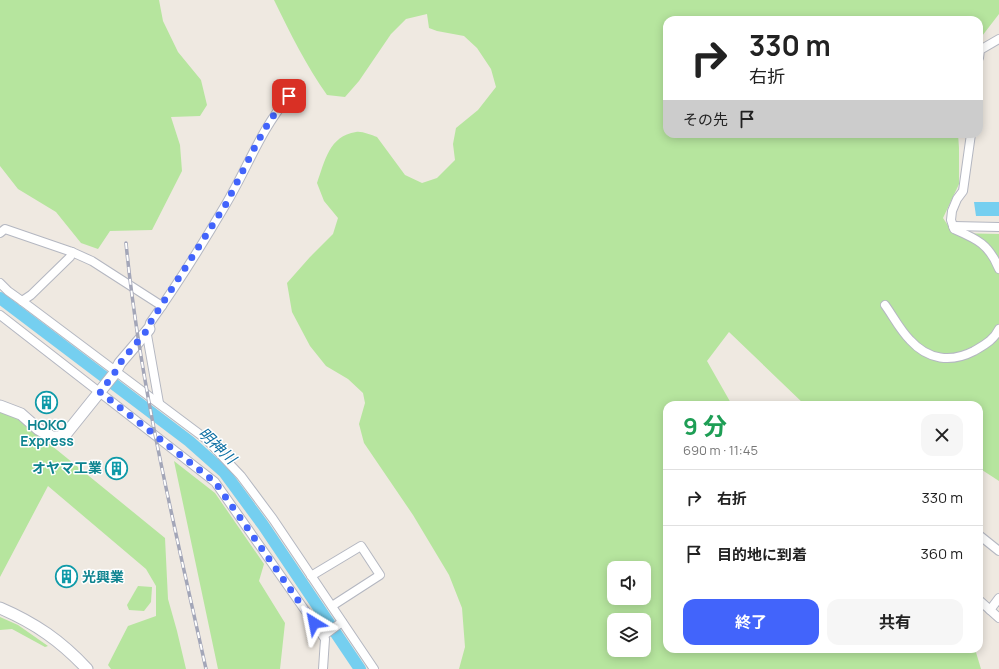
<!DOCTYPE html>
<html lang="ja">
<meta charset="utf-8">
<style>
:root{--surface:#fff;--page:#f6f6f6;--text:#222;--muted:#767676;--line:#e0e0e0;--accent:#4264fb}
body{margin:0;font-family:Manrope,"Noto Sans JP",sans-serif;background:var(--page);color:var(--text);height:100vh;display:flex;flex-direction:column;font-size:15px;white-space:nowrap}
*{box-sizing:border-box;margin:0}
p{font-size:13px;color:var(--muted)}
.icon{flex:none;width:22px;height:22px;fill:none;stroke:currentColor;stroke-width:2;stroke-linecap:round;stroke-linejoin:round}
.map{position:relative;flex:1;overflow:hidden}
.details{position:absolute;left:663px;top:401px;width:320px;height:252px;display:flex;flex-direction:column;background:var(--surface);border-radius:12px;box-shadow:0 2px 10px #0003}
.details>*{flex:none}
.top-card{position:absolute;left:663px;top:16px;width:320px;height:122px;border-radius:12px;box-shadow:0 2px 10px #0003;background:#fff;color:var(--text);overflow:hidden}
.tools{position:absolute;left:607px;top:561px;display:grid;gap:8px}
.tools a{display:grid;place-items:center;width:44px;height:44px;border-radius:8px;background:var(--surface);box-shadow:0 2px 10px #0003;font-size:20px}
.pin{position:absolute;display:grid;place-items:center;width:34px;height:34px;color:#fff;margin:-17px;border-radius:8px;box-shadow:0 2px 6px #0006}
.me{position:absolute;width:44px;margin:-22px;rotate:325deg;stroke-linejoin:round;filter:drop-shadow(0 0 3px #0008)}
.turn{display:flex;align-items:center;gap:14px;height:84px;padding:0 20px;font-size:18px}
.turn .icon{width:52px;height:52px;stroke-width:2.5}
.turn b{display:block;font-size:28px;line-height:34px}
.then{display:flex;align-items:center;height:38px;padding:0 20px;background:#0003;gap:8px;font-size:15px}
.round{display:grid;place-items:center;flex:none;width:42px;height:42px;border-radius:12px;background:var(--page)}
.head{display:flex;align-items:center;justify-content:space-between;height:68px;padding:0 20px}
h1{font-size:24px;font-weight:700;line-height:30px;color:#1e9e55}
.button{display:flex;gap:8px;margin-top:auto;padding:8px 20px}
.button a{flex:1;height:46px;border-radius:12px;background:var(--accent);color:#fff;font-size:16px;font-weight:700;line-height:46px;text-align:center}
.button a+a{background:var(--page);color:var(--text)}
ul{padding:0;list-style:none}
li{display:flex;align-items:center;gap:12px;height:56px;padding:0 20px;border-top:1px solid var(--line)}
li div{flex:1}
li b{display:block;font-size:15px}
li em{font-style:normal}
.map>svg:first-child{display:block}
.green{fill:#b6e59e;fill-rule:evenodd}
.water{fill:#75cff0}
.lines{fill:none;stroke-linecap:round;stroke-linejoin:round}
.river{stroke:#75cff0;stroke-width:12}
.street-casing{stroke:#b4b7c1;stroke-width:10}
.secondary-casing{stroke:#b4b7c1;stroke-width:13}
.street{stroke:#fff;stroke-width:8}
.secondary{stroke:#fff;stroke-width:11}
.rail-casing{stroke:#a3a6b8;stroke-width:3.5}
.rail{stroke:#fff;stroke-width:2;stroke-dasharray:6;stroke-linecap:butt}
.route{stroke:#4264fb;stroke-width:7;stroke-dasharray:0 12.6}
.labels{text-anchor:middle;stroke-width:3;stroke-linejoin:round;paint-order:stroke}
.culture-label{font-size:14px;font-weight:bold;fill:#0d838f;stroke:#fff}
.water-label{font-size:15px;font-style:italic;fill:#0d6fa3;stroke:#fff}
</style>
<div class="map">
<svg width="999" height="669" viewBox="0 0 999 669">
<rect width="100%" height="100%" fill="#efe9e1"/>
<!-- green -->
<g class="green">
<polygon points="0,0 159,0 163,21 178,52 201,80 207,105 200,116 171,117 180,145 182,171 152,230 110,231 98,249 81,243 56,212 18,189 0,166"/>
<path d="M274 0H999V14L979 40V20H667V134H958L959 148V184L943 218 953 233 999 234V481L979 468V405H805L729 332 707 361 732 405H667V649H975L981 669H459L465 647 462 608 449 575 413 515 364 443 359 424 365 403 363 393 348 379 326 366 310 346 292 312 287 283 310 257 333 234 338 218 324 201 317 183C325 161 329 136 356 132 362 131 371 135 377 137L405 175 422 183 437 178 455 160 453 144 456 128 478 110 496 87 491 69 477 48 464 36 437 31 429 28 427 14 406 19 391 34 359 81 345 97 327 95C306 65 290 33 274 0ZM614 568H644V598H614ZM614 620H644V650H614Z"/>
<polygon points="0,412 19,419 165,538 168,599 177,631 186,669 111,669 108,665 128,626 156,616 156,586 146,569 48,486 0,577"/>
<polygon points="174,461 215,493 264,564 259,581 285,623 280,669 218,669"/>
<polygon points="138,586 152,587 151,602 144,611 129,610 127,605"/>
<polygon points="0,617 18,625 48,646 45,647 12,629 0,630"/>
</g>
<!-- water -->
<polygon class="water" points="974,202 999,202 999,216 976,216"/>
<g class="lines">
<!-- river -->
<polyline class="river" points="0,298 189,441 224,472 263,525 360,669"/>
<defs>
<g id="street">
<polyline points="979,58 980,50 999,39"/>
<path d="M971 134 963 191 957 199 952 211 951 220 954 229C977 239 989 244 999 269"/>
<polyline points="953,226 999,227"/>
<polyline points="0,233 5,229 72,252 92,261 162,306"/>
<polyline points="0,283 8,291 22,301 206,439 241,476 273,519 374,669"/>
<polyline points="22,301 31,295 70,257 72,252"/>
<path d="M885 305C893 316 900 330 910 340 928 360 951 363 974 351 984 345 994 340 999 329"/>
<polyline points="0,315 215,482 323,636 325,639 323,669"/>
<path d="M159 403 147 335 150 323C177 285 202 245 226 204 248 167 260 131 289 96"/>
<polyline points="979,535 999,551"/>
<polyline points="311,576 361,546 380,575 332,606"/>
<polyline points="979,600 999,618"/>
<polyline points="990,610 999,598"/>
<polyline points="323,636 342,622"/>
</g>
<g id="secondary">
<polyline points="0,406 21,414 38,429 54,438 65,435 114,374 120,363 149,329"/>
<path d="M0 608C35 623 61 641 87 669"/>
</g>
</defs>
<!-- street casing -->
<use href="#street" class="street-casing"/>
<!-- secondary casing -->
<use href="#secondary" class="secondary-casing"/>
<!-- street -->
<use href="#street" class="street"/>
<!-- secondary -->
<use href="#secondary" class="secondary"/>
<defs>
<path id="rail" d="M126 243C140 387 175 528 206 669"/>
</defs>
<!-- rail casing -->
<use href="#rail" class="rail-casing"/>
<!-- rail -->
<use href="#rail" class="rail"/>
</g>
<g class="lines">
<!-- route -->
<polyline class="route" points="289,96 276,112 269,122 257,143 226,204 150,323 148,329 120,363 114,374 100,392 215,482 314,623"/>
</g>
<!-- icons -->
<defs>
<symbol id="building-ring" viewBox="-11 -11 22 22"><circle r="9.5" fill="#fff" stroke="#0f9aa8" stroke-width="1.5"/><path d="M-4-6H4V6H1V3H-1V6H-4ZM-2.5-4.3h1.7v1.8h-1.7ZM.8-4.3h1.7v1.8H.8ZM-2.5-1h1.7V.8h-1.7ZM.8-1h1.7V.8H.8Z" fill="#0f9aa8"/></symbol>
</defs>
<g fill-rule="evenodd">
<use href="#building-ring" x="34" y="390" width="25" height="25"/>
<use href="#building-ring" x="104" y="456" width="25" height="25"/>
<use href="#building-ring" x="54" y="564" width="25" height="25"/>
</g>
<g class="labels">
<!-- culture labels -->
<g class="culture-label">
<text x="47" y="430">HOKO<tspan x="47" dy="16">Express</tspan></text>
<text x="102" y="473" text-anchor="end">オヤマ工業</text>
<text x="82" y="582" text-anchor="start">光興業</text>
</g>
<!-- water labels -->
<g class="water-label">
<text transform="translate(217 446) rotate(43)" y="5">明神川</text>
</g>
</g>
</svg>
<div class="tools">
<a><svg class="icon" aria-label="sound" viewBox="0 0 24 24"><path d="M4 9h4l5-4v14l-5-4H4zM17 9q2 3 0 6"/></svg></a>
<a><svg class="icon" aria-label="layers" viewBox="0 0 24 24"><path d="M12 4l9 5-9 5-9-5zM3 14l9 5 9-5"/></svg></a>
</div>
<div class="pin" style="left:289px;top:96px;background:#d93025"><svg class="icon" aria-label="arrive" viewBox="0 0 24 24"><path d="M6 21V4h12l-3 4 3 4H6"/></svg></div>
<svg class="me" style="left:314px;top:623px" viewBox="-20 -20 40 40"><path d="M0-17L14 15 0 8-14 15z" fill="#4264fb" stroke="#fff" stroke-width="4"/></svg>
<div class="top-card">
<div class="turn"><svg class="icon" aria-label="right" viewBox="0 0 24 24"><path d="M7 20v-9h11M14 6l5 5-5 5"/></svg><div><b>330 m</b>右折</div></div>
<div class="then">その先<svg class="icon" aria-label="arrive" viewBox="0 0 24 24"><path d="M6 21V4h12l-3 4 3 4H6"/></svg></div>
</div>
<section class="details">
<div class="head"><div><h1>9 分</h1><p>690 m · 11:45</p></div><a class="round"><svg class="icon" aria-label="close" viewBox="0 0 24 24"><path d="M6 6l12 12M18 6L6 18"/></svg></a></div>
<ul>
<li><svg class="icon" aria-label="right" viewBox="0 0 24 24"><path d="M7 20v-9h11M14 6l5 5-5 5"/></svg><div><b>右折</b></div><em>330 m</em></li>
<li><svg class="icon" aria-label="arrive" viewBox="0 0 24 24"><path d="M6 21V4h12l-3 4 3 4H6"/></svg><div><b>目的地に到着</b></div><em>360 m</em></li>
</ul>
<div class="button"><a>終了</a><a>共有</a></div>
</section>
</div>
